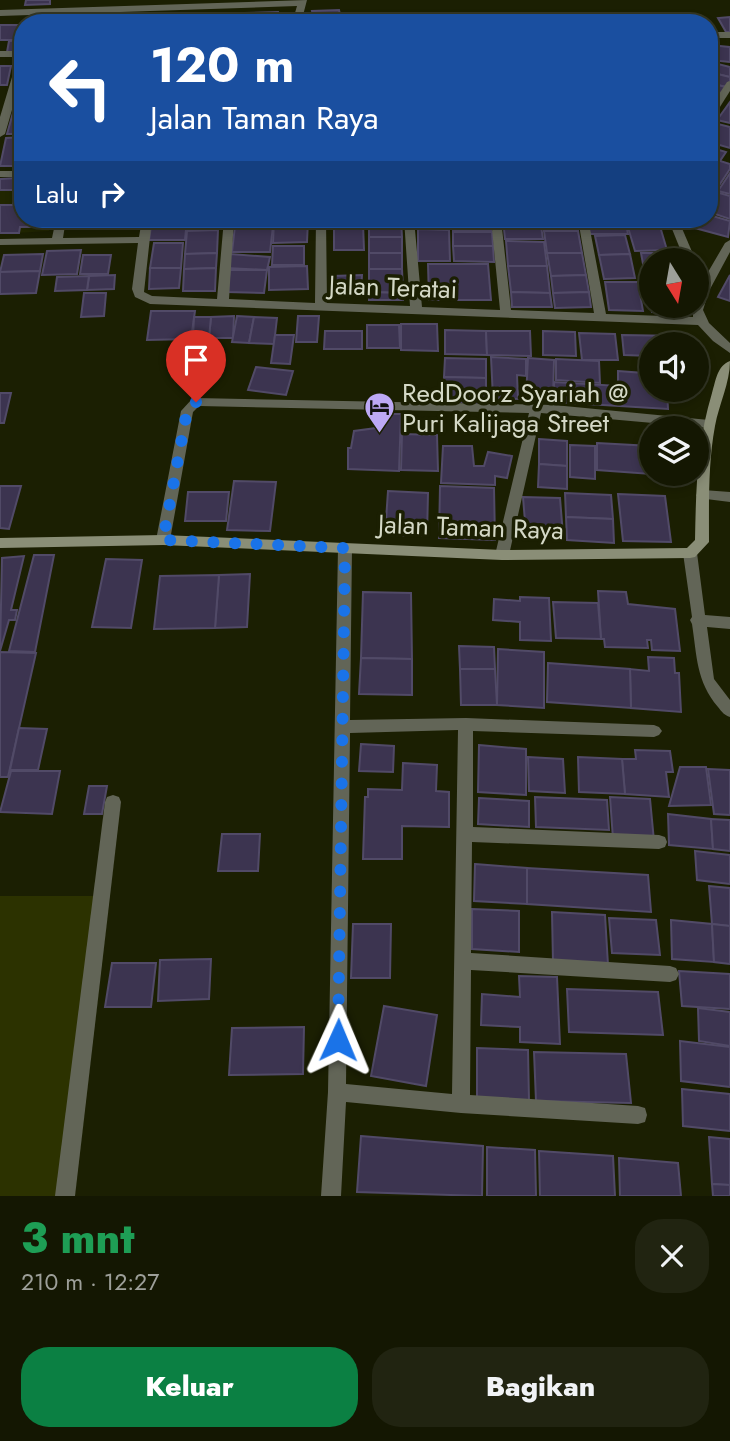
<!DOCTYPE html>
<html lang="id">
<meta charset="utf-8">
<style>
:root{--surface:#141702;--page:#212411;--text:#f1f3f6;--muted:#9d9f99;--line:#333624;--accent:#0b8043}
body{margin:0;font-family:Jost,sans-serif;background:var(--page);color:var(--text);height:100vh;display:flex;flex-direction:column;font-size:26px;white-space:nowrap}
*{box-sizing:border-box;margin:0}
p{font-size:23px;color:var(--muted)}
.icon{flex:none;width:38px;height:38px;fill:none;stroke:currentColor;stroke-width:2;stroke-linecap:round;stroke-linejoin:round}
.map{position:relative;height:1196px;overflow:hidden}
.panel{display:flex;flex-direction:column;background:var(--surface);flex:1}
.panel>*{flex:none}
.guide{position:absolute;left:14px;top:14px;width:704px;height:214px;border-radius:28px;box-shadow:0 4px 10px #0003,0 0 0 2px var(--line);background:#1a4fa0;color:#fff;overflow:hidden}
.needle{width:46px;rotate:169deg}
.fabs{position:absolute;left:639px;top:248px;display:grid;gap:14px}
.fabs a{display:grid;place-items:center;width:70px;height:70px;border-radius:50%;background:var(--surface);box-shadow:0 4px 10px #0003,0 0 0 2px var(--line);font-size:35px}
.pin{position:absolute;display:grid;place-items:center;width:60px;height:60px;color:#fff;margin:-72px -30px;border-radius:50% 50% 50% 0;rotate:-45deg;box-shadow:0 0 7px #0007}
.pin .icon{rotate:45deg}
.me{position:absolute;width:77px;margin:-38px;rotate:1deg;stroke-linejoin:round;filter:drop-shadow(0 0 5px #0008)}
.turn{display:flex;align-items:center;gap:24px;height:147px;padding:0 21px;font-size:32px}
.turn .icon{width:91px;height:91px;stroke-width:2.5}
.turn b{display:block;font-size:49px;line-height:60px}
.then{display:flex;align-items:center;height:66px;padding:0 21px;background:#0003;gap:14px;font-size:26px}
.round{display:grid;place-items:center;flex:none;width:74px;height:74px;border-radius:28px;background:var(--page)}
.head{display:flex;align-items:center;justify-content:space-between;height:119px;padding:0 21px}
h1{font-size:42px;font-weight:800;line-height:52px;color:#1e9e55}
.primary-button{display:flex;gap:14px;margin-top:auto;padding:14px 21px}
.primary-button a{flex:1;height:80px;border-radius:28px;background:var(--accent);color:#fff;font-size:28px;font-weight:800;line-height:80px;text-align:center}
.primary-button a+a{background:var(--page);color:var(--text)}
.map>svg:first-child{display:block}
.built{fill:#212600}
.green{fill:#2c3200}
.building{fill:#3c3450;stroke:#514a67;stroke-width:2}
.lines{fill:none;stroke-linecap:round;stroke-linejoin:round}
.street{fill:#626557;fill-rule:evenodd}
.secondary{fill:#8a8e77;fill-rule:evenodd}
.route{stroke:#1a73e8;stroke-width:12;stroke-dasharray:0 21.6}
.labels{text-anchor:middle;stroke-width:7;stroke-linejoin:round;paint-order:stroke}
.street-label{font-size:26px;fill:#d4d8c6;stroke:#1b1f02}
.poi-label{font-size:26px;fill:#d4d8c6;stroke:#1b1f02;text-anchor:start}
</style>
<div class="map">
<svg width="730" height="1196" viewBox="0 0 730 1196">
<rect width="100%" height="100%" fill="#1b1f02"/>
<!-- built -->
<polygon class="built" points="0,178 23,178 23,219 53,219 49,231 0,234"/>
<!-- green -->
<polygon class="green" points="0,896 94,896 56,1196 0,1196"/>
<!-- building -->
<g class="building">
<polygon points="26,0 50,0 50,4 25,5"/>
<polygon points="339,10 342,23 315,23 312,11"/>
<polygon points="278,12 279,23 245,23 245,13"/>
<polygon points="235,15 235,23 210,23 210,16"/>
<polygon points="210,16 210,23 189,23 189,17"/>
<polygon points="184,17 184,23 158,23 158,18"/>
<polygon points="730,17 730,32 726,32 718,18"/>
<polygon points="695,19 696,23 642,23 641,20"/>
<polygon points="0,25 19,25 16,40 0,40"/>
<polygon points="23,40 23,52 7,52 9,41"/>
<polygon points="710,45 730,47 730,62 711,60"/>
<polygon points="710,62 730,67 730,77 709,72"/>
<polygon points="0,66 11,66 7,85 0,85"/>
<polygon points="709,72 730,77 730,81 726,87 709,83"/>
<polygon points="709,83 726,87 717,101 709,98"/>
<polygon points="16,102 23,102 23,134 7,134"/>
<polygon points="730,102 730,123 717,120"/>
<polygon points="718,124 730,127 730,148 709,142 709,136"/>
<polygon points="23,137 23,166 0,166 6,138"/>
<polygon points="709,147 726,152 720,161 730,164 730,169 716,190 709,188"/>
<polygon points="730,173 730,194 718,191"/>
<polygon points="17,178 14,190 0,190 0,179"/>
<polygon points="16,190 23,190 23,219 48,219 47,227 20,227 19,233 0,233 0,205 13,205"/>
<polygon points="709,190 730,196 730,219 709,212"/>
<polygon points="709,215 730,221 728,237 680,224 682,219 709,219"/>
<polygon points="66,219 104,219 103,226 65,227"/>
<polygon points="152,219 187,219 185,240 149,240"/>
<polygon points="190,219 223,219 222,228 189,229"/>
<polygon points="232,219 270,219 270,224 231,224"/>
<polygon points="369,219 401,219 402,237 369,237"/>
<polygon points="416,219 450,219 452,228 418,229"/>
<polygon points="452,219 490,219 491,230 453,230"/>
<polygon points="503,219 540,219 543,239 505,239"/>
<polygon points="542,219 576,219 578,231 544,231"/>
<polygon points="587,219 625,219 628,234 590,234"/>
<polygon points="274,220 308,220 307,242 273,243"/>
<polygon points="363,223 364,250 334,250 334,224"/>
<polygon points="659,223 667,250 635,251 627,224"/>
<polygon points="235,226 273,226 270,252 232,252"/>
<polygon points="418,229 449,230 450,261 418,261"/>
<polygon points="218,230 217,253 185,254 187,231"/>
<polygon points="544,231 578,231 582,253 547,253"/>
<polygon points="453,232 492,232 493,246 453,246"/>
<polygon points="625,235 630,254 599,255 595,236"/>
<rect x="369" y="237" width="33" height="16"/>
<polygon points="506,241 544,242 547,266 508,266"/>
<polygon points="154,243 183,243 181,268 150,268"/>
<polygon points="273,246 304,246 304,265 272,265"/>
<polygon points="453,246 493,246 494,262 454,261"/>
<polygon points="81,250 77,274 42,275 47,251"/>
<polygon points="217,253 216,268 184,269 185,254"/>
<rect x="369" y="253" width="33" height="16"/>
<polygon points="547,253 582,253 586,275 551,276"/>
<polygon points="641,253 672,253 673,261 651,261 651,280 646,280"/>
<polygon points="43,254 40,271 0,272 4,255"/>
<polygon points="230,254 270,257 267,270 226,268"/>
<polygon points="630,254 635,278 604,279 599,255"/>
<polygon points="83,255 111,255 108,274 80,274"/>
<polygon points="428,264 488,264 491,300 429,300"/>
<polygon points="307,266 308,289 269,290 269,267"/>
<polygon points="508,266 547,266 550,293 511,292"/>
<polygon points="150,268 181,268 179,288 149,289"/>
<polygon points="216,268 215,291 183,291 184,269"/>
<polygon points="369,269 402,269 403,293 369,292"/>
<polygon points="230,270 267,270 264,293 227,292"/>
<polygon points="40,271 36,293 0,294 0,272"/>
<polygon points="115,275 114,289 87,290 89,276"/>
<polygon points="362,275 361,292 331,293 332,276"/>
<polygon points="586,275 589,292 553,293 551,276"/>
<polygon points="730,275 730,301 718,297"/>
<polygon points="89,276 87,290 55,291 57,277"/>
<polygon points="646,280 651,280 651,306 683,306 684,312 652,312"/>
<polygon points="605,282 638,282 643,311 609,310"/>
<polygon points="369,292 403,293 403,300 369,300"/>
<polygon points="511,292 550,293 552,307 512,307"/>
<polygon points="589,292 591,307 555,308 553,293"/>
<polygon points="84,293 106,293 104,316 81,317"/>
<polygon points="151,311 195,311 191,339 147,340"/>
<polygon points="234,316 233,338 209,338 211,317"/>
<polygon points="237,316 254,317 249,343 232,342"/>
<polygon points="298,316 319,316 317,342 296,342"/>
<polygon points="194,317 211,317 209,338 193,338"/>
<polygon points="254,317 277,318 274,344 249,343"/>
<polygon points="401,324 437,324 438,351 401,350"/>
<polygon points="367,325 399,325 400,348 367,348"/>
<polygon points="445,330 486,331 487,355 445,354"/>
<polygon points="325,331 362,331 362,349 324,349"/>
<polygon points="486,331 530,331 531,356 487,355"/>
<polygon points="543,331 575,332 576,356 543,355"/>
<polygon points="579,333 615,334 618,360 582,360"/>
<polygon points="275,335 294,335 290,364 271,363"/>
<polygon points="622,335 680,336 681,345 651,345 651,356 624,355"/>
<polygon points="491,357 526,359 526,376 517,375 518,399 493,398"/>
<polygon points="445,358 486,359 486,378 444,377"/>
<polygon points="528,358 554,360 553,399 526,397"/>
<polygon points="556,359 599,361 600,383 556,380"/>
<polygon points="256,367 293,371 286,395 248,390"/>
<polygon points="618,371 644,373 645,388 667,390 668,409 554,402 554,382 618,386"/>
<polygon points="444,377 486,378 486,403 443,402"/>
<polygon points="0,393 11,393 4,423 0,423"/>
<polygon points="377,414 401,414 399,471 348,469 348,448 351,448 354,431 376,428"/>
<polygon points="402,434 437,435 438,471 401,470"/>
<polygon points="539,439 567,441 567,466 539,464"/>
<polygon points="597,443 651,446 651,474 597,470"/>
<polygon points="570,445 595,446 595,479 570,477"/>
<polygon points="443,446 472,446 474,466 484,466 488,452 512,456 507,478 495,476 495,485 441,483"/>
<polygon points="539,464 567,466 567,489 538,487"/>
<polygon points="234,481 276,482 270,531 227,530"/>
<polygon points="0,486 21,486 9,529 0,528"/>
<polygon points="440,486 494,488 495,540 439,538"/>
<polygon points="388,491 428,493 427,536 385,535"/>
<polygon points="188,492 229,492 226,521 185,521"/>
<polygon points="565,493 611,495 613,519 566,517"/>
<polygon points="618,494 665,496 671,542 623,541"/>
<polygon points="523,497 560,498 563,535 526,534"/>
<polygon points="566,517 613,519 614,543 567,540"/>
<polygon points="34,555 54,555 35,652 9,651"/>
<polygon points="24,556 11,610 17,610 15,620 9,620 0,651 2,558"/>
<polygon points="106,559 142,560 131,628 92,627"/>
<polygon points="250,574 247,627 215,628 219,575"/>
<polygon points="219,575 215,628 154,629 160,576"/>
<polygon points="598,591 626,592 628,604 675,609 680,651 652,650 651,640 647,640 648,648 605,647 604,639 601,639"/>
<polygon points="363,592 411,593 412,659 361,658"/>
<polygon points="520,597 549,598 551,641 520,640 520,622 493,620 494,599 520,601"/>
<polygon points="553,602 598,603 601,639 556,638"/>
<polygon points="459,646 494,647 495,669 460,669"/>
<polygon points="498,649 544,652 544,708 497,705"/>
<polygon points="0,652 36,653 8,777 0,777"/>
<polygon points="648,657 674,658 675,673 679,673 681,712 631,708 630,669 649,671"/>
<polygon points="361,658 412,659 412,695 359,694"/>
<polygon points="548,663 630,669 631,708 547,702"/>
<polygon points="460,669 495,669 497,705 461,705"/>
<polygon points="19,728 47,729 38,770 10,770"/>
<polygon points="361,744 394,746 393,772 359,771"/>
<polygon points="479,745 526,749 526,795 478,792"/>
<polygon points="635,750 670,751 673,772 666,772 669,797 625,794 622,759 636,759"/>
<polygon points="528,757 563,759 565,793 529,791"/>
<polygon points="578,757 622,759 625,794 579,792"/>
<polygon points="403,763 437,765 436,791 449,792 449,827 402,826 402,859 363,859 365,797 368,797 368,789 402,790"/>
<polygon points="680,767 706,767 711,805 669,806"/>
<polygon points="708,769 730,770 730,815 714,814"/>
<polygon points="11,771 60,771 52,814 0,812"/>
<polygon points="89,786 107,786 102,814 84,814"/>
<polygon points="535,797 607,800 609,830 536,827"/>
<polygon points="610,797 650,799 654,841 613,839"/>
<polygon points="479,798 529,801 529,827 478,824"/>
<polygon points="668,814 711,819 713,849 669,845"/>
<polygon points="711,819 730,820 730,851 713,849"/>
<polygon points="222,834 260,834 258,871 218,871"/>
<polygon points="695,851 730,855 730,884 697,880"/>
<polygon points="475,864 527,868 527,904 474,901"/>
<polygon points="527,868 648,875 651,912 527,904"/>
<polygon points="709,886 730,888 730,926 712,924"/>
<polygon points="472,909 519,911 519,952 472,949"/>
<polygon points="552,912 605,915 608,965 553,962"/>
<polygon points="609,918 656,920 660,955 612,953"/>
<polygon points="671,920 712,924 714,962 672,959"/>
<polygon points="353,924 391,924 390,978 351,978"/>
<polygon points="712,924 730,926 730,964 714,962"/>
<polygon points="211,959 209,999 158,1001 160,960"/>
<polygon points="112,963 156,963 151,1007 105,1007"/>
<polygon points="679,971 730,974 730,1009 682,1006"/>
<polygon points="519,976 557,977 560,1044 520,1042 520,1027 481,1025 482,994 520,997"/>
<polygon points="567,989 658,992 663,1035 569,1032"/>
<polygon points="384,1006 437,1015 426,1086 371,1076"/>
<polygon points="698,1008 730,1012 730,1046 699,1041"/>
<polygon points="304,1027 303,1074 229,1075 232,1028"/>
<polygon points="680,1041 730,1047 730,1087 681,1081"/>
<polygon points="477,1048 528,1050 529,1101 477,1099"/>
<polygon points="534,1052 626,1054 631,1103 536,1101"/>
<polygon points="682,1089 730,1094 730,1131 683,1126"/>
<polygon points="361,1136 483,1146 482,1196 357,1192"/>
<polygon points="709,1137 730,1139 730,1185 712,1184"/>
<polygon points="487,1147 535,1150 536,1196 487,1196"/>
<polygon points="539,1151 613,1156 615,1196 540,1196"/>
<polygon points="619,1158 678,1163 681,1196 620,1196"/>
<polygon points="712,1184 730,1185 730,1196 713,1196"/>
</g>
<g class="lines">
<!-- street -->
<g class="street">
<polygon points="307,0 301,23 292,23 297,6 0,16 0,10"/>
<rect x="709" y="32" width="21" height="6"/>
<polygon points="0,51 23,51 23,72 5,134 0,137 0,117 18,57 0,57"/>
<polygon points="730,81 730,91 713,118 709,119 709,109 727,82"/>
<rect x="0" y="171" width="23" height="6"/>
<polygon points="56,219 66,219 63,238 139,237 142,219 152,219 144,292 152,296 217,299 224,219 234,219 229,299 315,303 316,219 326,219 327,303 410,306 404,219 414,219 422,307 500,310 491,219 501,219 511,310 594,313 578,219 588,219 606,314 693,317 693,306 696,306 697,291 725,243 730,240 730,252 709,291 703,310 709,323 730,343 730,353 713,341 698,325 150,304 135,297 132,289 138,243 0,245 0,239 52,238"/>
<polygon points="668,219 678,219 696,261 685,261"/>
<polygon points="196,398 554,405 709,420 715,424 709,428 541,413 509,555 502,560 495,555 529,413 199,406 193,412 170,540 163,545 156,540 181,411 192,399"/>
<polygon points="703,490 730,492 730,502 698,498 696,495"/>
<path d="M345 543 352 548 350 720 466 718 654 725 659 727 662 731 659 735 654 737 473 731V827L659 835 665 837 667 842 665 847 659 849 472 842 471 953 670 966 676 968 679 974 676 980 670 982 471 970 470 1095 638 1106 645 1108 647 1115 645 1122 638 1124 461 1113 346 1102 341 1196H321L328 1092 338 548ZM458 730 452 1094 346 1084 350 733Z"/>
<path d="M690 548 697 553 705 615 730 617V629L707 627 714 679 730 700V717C724 715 722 712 718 707 696 681 697 656 692 624L690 620 692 617 683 553Z"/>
<polygon points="113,795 119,797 121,802 75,1196 55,1196 105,802 107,797"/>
</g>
<!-- secondary -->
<path class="secondary" d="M730 361C730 383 719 404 715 426 708 464 709 503 709 542L695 557 690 558 502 560 163 545 0 548V538L163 535 502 550 687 548 695 540C696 488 697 443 712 393 716 380 717 366 730 361Z"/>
</g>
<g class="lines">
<!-- route -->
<polyline class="route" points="196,402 187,411 163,540 345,548 338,1040"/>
</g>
<!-- icons -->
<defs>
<symbol id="hotel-pin" viewBox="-11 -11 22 30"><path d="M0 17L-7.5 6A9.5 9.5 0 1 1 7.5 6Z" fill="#bda9f5" stroke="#1b1f02"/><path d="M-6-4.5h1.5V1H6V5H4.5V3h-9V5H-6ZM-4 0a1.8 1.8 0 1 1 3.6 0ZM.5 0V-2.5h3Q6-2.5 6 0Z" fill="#111"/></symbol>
</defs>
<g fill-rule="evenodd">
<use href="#hotel-pin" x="362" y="390" width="35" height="47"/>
</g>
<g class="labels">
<!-- street labels -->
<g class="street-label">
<text transform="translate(393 287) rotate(2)" y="9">Jalan Teratai</text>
<text transform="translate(471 527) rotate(2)" y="9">Jalan Taman Raya</text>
</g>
<!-- poi labels -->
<g class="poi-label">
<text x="402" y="402">RedDoorz Syariah @<tspan x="402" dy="30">Puri Kalijaga Street</tspan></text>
</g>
</g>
</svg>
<div class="fabs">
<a><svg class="needle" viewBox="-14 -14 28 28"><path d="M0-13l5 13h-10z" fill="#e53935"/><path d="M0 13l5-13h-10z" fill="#9d9f99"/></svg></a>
<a><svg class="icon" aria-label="sound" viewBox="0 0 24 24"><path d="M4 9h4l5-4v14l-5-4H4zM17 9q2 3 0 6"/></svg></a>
<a><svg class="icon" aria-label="layers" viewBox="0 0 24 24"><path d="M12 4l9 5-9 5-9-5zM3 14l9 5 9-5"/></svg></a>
</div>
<div class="pin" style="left:196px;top:402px;background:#d93025"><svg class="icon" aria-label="arrive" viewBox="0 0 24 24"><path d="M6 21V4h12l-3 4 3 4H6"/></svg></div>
<svg class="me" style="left:338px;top:1040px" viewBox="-20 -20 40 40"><path d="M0-17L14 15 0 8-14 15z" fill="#1a73e8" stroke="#fff" stroke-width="4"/></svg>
<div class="guide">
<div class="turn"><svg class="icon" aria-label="left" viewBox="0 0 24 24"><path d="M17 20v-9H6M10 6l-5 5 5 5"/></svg><div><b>120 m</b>Jalan Taman Raya</div></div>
<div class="then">Lalu<svg class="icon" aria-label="right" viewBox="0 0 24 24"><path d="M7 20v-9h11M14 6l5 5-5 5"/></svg></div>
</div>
</div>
<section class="panel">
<div class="head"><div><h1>3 mnt</h1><p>210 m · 12:27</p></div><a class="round"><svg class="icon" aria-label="close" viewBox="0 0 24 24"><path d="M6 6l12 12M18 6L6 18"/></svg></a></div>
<div class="primary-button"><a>Keluar</a><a>Bagikan</a></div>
</section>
